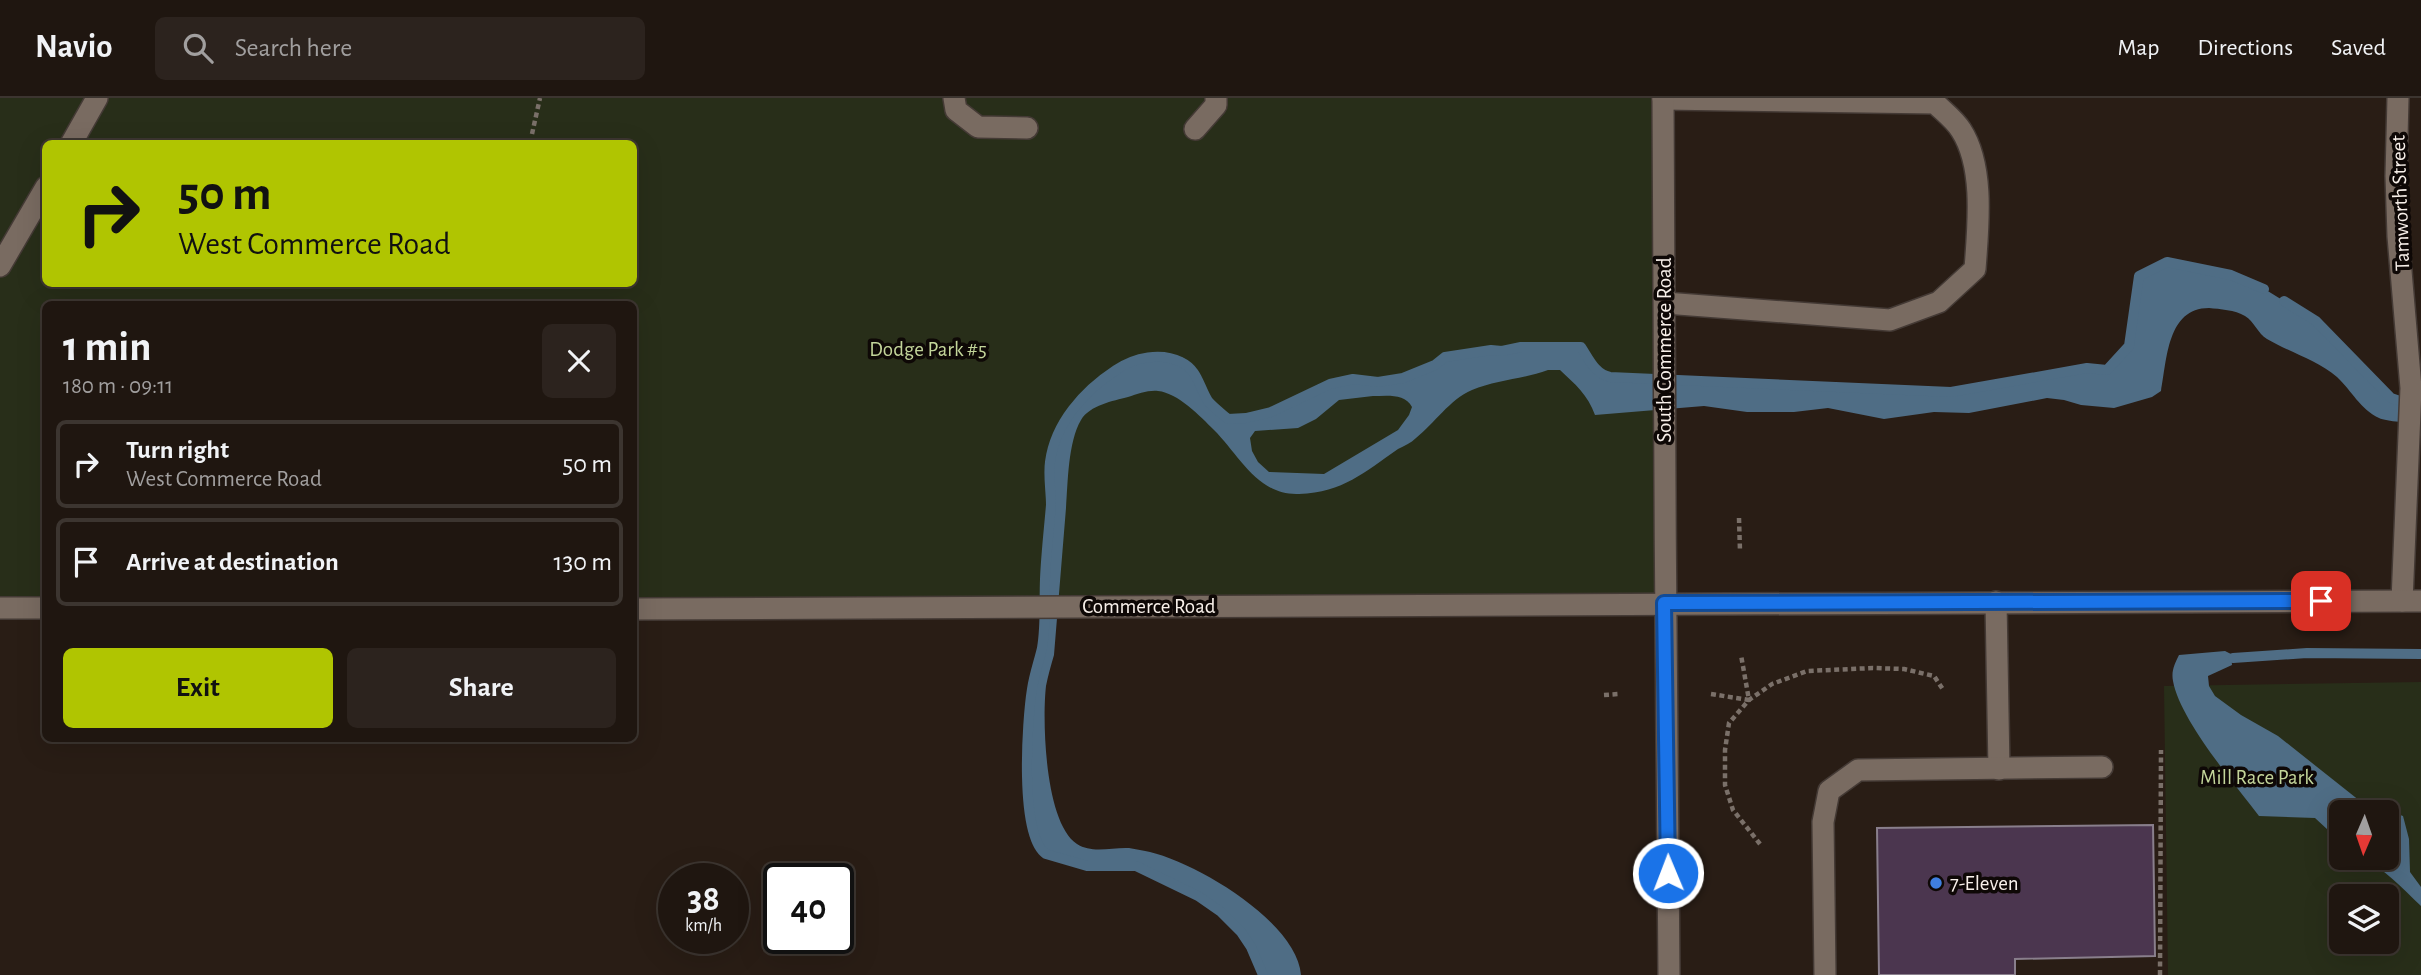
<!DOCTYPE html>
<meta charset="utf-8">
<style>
:root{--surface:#1f1610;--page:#2c231e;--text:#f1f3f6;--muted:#a19f9f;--line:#3c3530;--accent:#b0c501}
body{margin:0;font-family:"Alegreya Sans",sans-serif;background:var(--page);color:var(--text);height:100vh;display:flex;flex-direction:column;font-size:26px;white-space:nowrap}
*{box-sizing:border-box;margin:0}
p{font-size:23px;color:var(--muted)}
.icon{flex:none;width:38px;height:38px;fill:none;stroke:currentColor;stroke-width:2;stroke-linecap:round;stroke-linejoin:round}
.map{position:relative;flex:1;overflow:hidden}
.sheet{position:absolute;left:42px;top:203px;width:595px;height:441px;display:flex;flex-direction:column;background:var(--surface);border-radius:10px;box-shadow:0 7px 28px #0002,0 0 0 2px var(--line)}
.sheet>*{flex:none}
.guide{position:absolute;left:42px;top:42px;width:595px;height:147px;border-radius:10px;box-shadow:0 7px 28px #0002,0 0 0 2px var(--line);background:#b0c501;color:#111;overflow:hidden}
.needle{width:46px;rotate:182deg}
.controls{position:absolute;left:2329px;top:702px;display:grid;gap:14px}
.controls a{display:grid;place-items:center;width:70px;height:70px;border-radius:10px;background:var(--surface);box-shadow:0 7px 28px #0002,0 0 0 2px var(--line);font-size:35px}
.speed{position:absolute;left:658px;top:765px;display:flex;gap:14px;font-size:35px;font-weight:700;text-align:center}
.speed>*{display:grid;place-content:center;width:91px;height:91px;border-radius:50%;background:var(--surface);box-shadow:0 7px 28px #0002,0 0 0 2px var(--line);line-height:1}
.speed small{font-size:18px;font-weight:400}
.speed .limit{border:4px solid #111;border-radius:10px;background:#fff;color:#111}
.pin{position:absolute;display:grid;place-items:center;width:60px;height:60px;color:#fff;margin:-30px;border-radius:14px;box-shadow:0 4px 10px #0006}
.me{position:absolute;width:77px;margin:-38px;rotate:359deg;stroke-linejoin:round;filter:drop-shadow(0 0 5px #0008)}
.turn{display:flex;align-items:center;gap:24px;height:147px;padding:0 21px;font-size:32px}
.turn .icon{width:91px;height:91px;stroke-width:2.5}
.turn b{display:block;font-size:49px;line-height:60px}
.round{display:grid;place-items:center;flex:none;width:74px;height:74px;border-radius:10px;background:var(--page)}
.head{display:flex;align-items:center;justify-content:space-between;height:119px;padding:0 21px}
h1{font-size:42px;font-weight:600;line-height:52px}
.action{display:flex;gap:14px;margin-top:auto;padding:14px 21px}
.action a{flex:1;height:80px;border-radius:10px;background:var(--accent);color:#111;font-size:28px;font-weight:600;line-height:80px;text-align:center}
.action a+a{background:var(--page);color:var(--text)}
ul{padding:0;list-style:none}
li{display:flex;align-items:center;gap:21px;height:88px;margin:0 14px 10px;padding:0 7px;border:4px solid var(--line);border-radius:10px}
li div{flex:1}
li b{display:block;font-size:26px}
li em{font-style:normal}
header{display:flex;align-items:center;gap:42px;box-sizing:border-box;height:98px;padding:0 35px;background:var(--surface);border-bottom:2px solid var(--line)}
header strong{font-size:33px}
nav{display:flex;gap:38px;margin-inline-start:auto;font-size:24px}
.search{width:490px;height:63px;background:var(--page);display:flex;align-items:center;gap:18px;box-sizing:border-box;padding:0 24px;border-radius:10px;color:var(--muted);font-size:26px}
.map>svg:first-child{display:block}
.green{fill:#282e19;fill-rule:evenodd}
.water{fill:#4f6d85;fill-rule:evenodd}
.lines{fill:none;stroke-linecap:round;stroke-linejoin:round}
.stream{stroke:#4f6d85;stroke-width:10}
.building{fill:#4b364f;stroke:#897f8c;stroke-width:2}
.lane-casing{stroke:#443a35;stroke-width:24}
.street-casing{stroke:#443a35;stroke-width:24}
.secondary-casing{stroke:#443a35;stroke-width:24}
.path{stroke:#7a7069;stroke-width:4.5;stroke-dasharray:5 3.5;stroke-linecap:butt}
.lane{stroke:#796b61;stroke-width:21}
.street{stroke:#796b61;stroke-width:21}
.secondary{stroke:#796b61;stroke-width:21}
.route-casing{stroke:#114b97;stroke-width:18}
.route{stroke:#1a73e8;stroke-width:12}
.shop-dot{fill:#3f7fe0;stroke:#0e0806;stroke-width:2.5}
.labels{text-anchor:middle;stroke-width:7;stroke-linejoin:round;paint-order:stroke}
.street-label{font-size:21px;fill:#f8f0ea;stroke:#0e0806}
.park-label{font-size:21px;fill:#c3d59a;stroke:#0e0806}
.poi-label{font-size:21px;fill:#f8f0ea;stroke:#0e0806;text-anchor:start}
</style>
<header>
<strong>Navio</strong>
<div class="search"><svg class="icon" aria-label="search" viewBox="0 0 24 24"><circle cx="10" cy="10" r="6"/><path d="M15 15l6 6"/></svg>Search here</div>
<nav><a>Map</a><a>Directions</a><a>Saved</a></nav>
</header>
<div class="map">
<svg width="2421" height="877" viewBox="0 0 2421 877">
<rect width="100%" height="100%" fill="#291d15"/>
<!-- green -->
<g class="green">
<path d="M0 0H1663L1658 500 634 503V206H46L45 505H0ZM46 46H634V186H46Z"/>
<path d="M2421 584V877H2168L2164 588ZM2342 714H2387V760H2342ZM2342 798H2387V844H2342Z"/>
</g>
<!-- water -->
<g class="water">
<path d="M2167 164 2200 169 2258 187 2316 223 2391 300 2421 310V326C2410 324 2387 324 2379 320 2360 311 2352 293 2337 279 2317 262 2289 254 2267 241 2258 236 2254 223 2245 218 2235 212 2220 211 2209 210 2167 210 2167 262 2161 293L2152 299 2114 310 2081 307 2064 302 2047 300 1969 315 1934 314 1884 321 1828 310 1794 314H1747L1704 308 1595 317C1588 297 1575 286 1560 272H1548C1524 281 1496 282 1472 292 1449 302 1435 325 1416 340 1411 345 1404 348 1398 351 1363 375 1344 394 1299 396 1258 398 1239 357 1214 332 1200 318 1178 295 1158 293 1148 292 1138 296 1128 299 1113 303 1090 307 1081 322 1068 344 1068 384 1066 410 1062 459 1058 508 1054 557 1051 567 1048 578 1046 588 1042 624 1045 725 1077 746 1092 756 1113 749 1129 750 1136 751 1144 753 1150 754 1197 765 1297 824 1301 877H1263C1242 826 1220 809 1171 784 1160 778 1148 770 1136 768 1104 763 1072 774 1041 753L1035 741 1026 669 1032 589 1042 550 1045 518V483L1051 409 1050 365 1055 344 1074 308 1103 280 1123 267 1156 259H1165L1188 269 1194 274 1209 304 1228 321 1246 320 1271 314 1330 286 1353 281 1378 284 1403 280 1435 267 1445 259 1491 252 1502 253 1521 249H1581C1589 261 1595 276 1610 279L1951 294 2087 270 2107 272 2129 248 2139 178ZM1373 298C1387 298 1405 295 1412 309L1409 317 1398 332 1324 376 1269 374 1258 364 1252 353 1250 340 1255 333 1298 330 1316 321 1339 302Z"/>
<path d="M2225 553 2231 556 2232 567 2208 578 2209 588 2215 598 2241 617 2278 638 2360 703 2403 718 2409 741 2410 774 2421 789V808C2402 790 2384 770 2361 760H2387V714H2342L2341 744 2315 720 2259 718C2234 685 2180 622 2173 583 2171 573 2175 565 2179 557Z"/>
</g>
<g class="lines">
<!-- stream -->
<g class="stream">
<polyline points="2284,203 2316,223 2391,300 2421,310"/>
<polyline points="2233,560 2307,555 2421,556"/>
<path d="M1263 877 1251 849 1241 834 1221 814 1198 798 1136 768H1087L1046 756C1019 738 1027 622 1032 591 1034 577 1039 563 1042 550 1046 527 1044 504 1045 481 1046 456 1049 431 1051 407 1051 393 1048 378 1050 364 1055 325 1084 293 1116 272 1135 259 1161 254 1181 264 1198 272 1199 289 1208 303 1213 309 1221 315 1228 321L1246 320 1271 314 1330 286 1353 281 1378 284 1403 280 1435 267 1445 259 1491 252 1502 253 1521 249H1581C1589 261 1595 276 1610 279L1951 294 2087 270 2107 272 2129 248 2139 178 2167 164 2231 177 2264 191"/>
</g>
</g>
<!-- building -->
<polygon class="building" points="2153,727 2155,858 2015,861 2015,877 1879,877 1877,730"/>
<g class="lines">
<defs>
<g id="lane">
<polyline points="954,0 956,12 978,29 1027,30"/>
<path d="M1663 1 1935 5C1943 13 1955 22 1961 32 1985 69 1978 130 1975 171L1939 204 1890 222 1665 205"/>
<polyline points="1195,31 1216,7 1216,0"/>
<polyline points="71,46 97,0"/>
<polyline points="0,168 46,89"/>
<polyline points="1996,504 1999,671"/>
<polyline points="1825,877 1823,724 1829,693 1858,672 2102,669"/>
</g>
<polyline id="street" points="2398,0 2396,78 2398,138 2411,290 2402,503"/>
<g id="secondary">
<path d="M1663 0C1665 292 1665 585 1669 877"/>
<polyline points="0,510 46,510"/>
<polyline points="634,511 2421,503"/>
</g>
</defs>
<!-- lane casing -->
<use href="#lane" class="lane-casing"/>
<!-- street casing -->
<use href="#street" class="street-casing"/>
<!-- secondary casing -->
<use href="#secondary" class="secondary-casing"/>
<!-- path -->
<g class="path">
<polyline points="532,36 540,0"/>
<polyline points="1739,420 1740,453"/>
<polyline points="1711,596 1749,602 1741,557"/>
<polyline points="1604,597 1619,596"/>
<polyline points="1760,746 1733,712 1725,687 1725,652 1729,625 1749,602 1772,586 1807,573 1873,570 1904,571 1934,578 1944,593"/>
<polyline points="2160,877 2161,652"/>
</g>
<!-- lane -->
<use href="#lane" class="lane"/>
<!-- street -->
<use href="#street" class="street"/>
<!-- secondary -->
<use href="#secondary" class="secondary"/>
</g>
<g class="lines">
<defs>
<polyline id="route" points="1668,775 1664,505 2321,503"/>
</defs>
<!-- route casing -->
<use href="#route" class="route-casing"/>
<!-- route -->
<use href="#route" class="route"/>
</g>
<!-- markers -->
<circle class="shop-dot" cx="1936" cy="785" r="7"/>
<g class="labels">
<!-- street labels -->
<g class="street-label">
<text transform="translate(2400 105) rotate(-92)" y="7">Tamworth Street</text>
<text transform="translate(1664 252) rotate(-90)" y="7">South Commerce Road</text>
<text x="1149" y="515">Commerce Road</text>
</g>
<!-- park labels -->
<g class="park-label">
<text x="928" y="258">Dodge Park #5</text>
<text x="2257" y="686">Mill Race Park</text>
</g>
<!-- poi labels -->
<g class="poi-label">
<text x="1950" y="792">7-Eleven</text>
</g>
</g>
</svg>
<div class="controls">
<a><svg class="needle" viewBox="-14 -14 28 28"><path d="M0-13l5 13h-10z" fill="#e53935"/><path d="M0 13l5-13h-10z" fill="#a19f9f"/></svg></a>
<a><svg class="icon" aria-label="layers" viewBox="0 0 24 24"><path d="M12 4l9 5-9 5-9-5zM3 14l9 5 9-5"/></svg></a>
</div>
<div class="speed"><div>38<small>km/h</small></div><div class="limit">40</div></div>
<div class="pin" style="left:2321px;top:503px;background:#d93025"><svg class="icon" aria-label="arrive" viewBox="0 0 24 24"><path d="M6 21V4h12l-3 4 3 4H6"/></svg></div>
<svg class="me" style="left:1668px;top:775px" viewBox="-20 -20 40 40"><circle r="17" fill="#1a73e8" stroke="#fff" stroke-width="3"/><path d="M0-11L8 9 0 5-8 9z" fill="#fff"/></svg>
<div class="guide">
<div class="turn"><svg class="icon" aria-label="right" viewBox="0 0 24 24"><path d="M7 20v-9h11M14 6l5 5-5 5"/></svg><div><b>50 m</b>West Commerce Road</div></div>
</div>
<section class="sheet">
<div class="head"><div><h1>1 min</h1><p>180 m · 09:11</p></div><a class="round"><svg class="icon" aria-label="close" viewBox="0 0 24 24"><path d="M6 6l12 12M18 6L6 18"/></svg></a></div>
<ul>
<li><svg class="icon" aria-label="right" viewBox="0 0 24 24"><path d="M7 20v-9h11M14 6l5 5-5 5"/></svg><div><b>Turn right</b><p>West Commerce Road</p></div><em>50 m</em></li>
<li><svg class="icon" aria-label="arrive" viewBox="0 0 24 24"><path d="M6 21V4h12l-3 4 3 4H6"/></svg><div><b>Arrive at destination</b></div><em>130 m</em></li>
</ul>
<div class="action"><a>Exit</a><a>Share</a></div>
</section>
</div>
